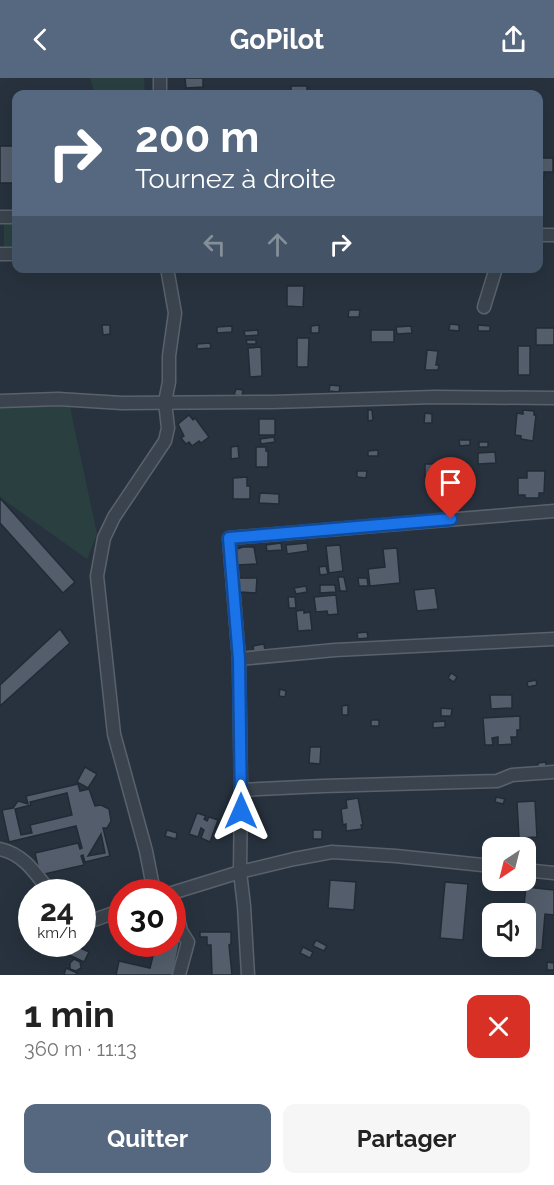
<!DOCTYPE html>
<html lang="fr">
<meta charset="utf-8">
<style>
:root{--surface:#fff;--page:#f6f6f6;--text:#222;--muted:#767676;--accent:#56687f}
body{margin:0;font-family:Raleway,sans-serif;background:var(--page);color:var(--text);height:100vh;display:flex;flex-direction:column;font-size:22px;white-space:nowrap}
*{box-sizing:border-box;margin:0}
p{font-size:20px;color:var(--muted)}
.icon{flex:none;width:33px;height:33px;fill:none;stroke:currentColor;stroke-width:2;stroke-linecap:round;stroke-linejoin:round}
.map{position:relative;height:897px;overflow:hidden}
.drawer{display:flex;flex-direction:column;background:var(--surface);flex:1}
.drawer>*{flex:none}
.guide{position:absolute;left:12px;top:12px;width:531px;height:183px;border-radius:12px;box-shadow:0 6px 24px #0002;background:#56687f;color:#fff;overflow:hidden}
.needle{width:39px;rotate:215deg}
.buttons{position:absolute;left:482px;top:759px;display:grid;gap:12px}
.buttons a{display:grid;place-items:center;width:54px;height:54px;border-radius:12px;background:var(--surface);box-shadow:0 6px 24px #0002;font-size:30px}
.speed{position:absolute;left:18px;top:801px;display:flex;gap:12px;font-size:30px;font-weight:700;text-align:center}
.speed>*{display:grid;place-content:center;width:78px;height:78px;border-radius:50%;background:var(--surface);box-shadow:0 6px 24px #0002;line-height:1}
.speed small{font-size:15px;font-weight:400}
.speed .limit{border:9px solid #d22;background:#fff;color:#111}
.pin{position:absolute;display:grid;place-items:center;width:51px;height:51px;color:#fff;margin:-62px -26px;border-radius:50% 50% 50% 0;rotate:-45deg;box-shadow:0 0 6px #0007}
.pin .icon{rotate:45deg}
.me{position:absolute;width:66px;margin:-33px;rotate:0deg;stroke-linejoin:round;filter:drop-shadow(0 0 4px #0008)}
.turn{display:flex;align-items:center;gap:21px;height:126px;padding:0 24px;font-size:27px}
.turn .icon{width:78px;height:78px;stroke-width:2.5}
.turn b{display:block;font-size:42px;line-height:51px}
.lanes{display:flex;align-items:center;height:57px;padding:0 24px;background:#0003;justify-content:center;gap:30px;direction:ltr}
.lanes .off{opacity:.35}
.round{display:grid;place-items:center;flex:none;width:63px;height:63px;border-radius:12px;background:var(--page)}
.head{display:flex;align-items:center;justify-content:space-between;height:102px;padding:0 24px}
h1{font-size:36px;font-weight:700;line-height:45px}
.action{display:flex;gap:12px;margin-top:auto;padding:12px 24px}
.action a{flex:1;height:69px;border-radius:12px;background:var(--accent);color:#fff;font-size:24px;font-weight:700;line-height:69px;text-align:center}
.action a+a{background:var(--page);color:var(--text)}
header{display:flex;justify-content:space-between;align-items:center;height:78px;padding:0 24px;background:var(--accent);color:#fff;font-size:27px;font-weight:700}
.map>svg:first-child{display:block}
.green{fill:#2a4040}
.building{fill:#535d6b;stroke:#222b35;stroke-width:1.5;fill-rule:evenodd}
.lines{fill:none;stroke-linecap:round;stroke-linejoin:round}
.minor-casing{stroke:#59626c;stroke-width:15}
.minor{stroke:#3b444e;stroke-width:12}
.route-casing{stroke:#114b97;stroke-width:15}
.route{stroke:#1a73e8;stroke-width:10}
</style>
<header><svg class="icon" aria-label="back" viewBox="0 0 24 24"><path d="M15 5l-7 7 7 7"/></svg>GoPilot<svg class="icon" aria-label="share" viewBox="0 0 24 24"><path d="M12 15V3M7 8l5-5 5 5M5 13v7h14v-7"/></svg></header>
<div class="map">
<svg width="554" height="897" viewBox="0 0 554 897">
<rect width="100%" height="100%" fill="#27323e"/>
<!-- green -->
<g class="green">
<polygon points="90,0 144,0 145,16 95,16"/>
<rect x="4" y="145" width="12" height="24"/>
<polygon points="0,327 70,329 97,456 87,481 0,419"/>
</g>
<!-- building -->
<g class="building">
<polygon points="185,0 203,0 203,9 186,10"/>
<polygon points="291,8 307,8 307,16 291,14"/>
<polygon points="0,68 16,68 16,107 14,105 0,105"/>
<polygon points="538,80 553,80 553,94 544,94 544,99 538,99"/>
<polygon points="287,208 304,208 303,229 287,228"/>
<polygon points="349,232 360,232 359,239 348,239"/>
<polygon points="450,246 459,247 459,253 449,252"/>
<polygon points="102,247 110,247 110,256 103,257"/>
<polygon points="319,247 319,255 311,255 311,248"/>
<polygon points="478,247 490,248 490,253 478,253"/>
<polygon points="232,248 232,254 217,255 217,249"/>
<polygon points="411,248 412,255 397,256 396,249"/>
<rect x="536" y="250" width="18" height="17"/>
<polygon points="258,252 258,257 245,258 244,253"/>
<rect x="371" y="252" width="23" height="12"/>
<polygon points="297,260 309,260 308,289 297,289"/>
<polygon points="246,262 256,262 256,266 247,266"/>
<polygon points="210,265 211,270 197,271 197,266"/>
<rect x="518" y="268" width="12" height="29"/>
<polygon points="261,269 262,298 250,299 248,270"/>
<polygon points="427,272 438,273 436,287 439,287 438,292 425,292"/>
<polygon points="330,307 340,308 339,314 329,313"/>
<polygon points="236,311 243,312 242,318 234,317"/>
<polygon points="368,332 372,332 373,342 368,343"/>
<polygon points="523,332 534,333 534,337 536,337 533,363 521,361 521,358 515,357 517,335 523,336"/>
<polygon points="425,335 432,336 432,345 424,345"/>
<polygon points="189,337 193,342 195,340 209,359 201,365 199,363 192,368 189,364 186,366 181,360 184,358 178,346"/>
<rect x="259" y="341" width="16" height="16"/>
<polygon points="274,359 275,364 261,366 260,361"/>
<polygon points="459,362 470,362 470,367 460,368"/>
<rect x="479" y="364" width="9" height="5"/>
<polygon points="238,368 239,380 231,381 231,369"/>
<polygon points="256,369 266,369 266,373 268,373 268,389 256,389"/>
<polygon points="378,372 378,378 368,378 368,373"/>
<polygon points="495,374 496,385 478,386 478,375"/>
<rect x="425" y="386" width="10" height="13"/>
<polygon points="357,393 367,393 366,400 357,399"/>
<polygon points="527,393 545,393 544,415 539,415 539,420 525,420 525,417 518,417 518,400 527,400"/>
<polygon points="247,399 247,408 250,408 250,421 233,421 233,400"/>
<polygon points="260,415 279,416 279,426 259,425"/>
<polygon points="0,420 75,504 63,515 0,445"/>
<polygon points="281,465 282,472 267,473 266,467"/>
<polygon points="307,465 308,473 287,476 286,467"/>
<polygon points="340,467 343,493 329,495 326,468"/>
<polygon points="243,469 254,469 257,486 237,487 237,471"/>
<polygon points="397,470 400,505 370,508 368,491 385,489 383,471"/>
<polygon points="326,488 328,496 320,497 319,489"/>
<polygon points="338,499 344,499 347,513 340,513"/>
<polygon points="239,500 257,500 256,515 240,514"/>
<polygon points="358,500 367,500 368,508 359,508"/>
<polygon points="320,507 335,507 336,514 320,515"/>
<polygon points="306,508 307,514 296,516 294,510"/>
<polygon points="435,510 438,531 417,533 414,512"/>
<polygon points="336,517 338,536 328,537 327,533 316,534 314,519"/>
<polygon points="288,519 295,519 296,530 289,530"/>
<polygon points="304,532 304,535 310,534 312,552 298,553 296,533"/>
<polygon points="60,551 70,565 0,628 0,607"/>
<polygon points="367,554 368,560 358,561 357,555"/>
<polygon points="264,566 265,573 254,575 253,568"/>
<polygon points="451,595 457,599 454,604 448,600"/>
<polygon points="536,602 537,607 528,609 527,604"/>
<polygon points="280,611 286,613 285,619 279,618"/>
<polygon points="490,617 512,617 512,630 491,631"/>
<polygon points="348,627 348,637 342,637 342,628"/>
<polygon points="441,630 452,631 451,638 441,638"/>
<polygon points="520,638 520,652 517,652 517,659 511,659 512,666 498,667 498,659 492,660 493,667 485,667 483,640"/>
<rect x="371" y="642" width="8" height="6"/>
<polygon points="445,643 445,649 433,650 433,644"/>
<polygon points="310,669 321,669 320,686 309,685"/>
<polygon points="546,684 546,689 538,689 538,685"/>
<polygon points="85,689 97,696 88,710 77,704"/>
<path d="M78 706 80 713 89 711 95 728 101 727 109 731 111 743 107 750H103L110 778 85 784 83 777 81 778 84 787 40 797 35 775 78 765 80 771 82 770 76 748 9 764 2 732 13 730 18 723 28 726 26 718ZM67 715 72 737 30 747 32 755 21 757 15 731 31 727 30 724ZM101 756 105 775 88 778Z"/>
<polygon points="496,719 505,721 503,726 495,724"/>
<polygon points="358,720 363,747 361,747 362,751 346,753 346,746 343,747 341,731 347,730 346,722"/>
<polygon points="535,723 537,759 519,760 517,724"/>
<polygon points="197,735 206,738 204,741 207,743 209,739 218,742 210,764 201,760 204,752 201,750 198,759 189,756"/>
<polygon points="167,752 177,755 176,761 165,758"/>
<rect x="313" y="752" width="9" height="9"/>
<polygon points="330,802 356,804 354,832 328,830"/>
<polygon points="445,804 468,806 463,862 440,860"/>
<polygon points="526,809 554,812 554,837 545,836 542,872 520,870 525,868 525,836 523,836"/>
<polygon points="200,854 231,854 231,866 229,867 232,897 212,897 211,867 207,867 207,859 200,859"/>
<polygon points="172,856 181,857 173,897 116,897 119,883 150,890 156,866 172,866"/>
<polygon points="316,862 327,868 324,873 313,868"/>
<polygon points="46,866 72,866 89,874 84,884"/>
<polygon points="303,869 313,874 310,880 300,875"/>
<polygon points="74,881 80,884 81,890 76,893 70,891 70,885"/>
<polygon points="547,884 554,885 554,892 547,892"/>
<polygon points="66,890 77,895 76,897 64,897"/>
</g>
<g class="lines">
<defs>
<g id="minor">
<polyline points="160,0 160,16"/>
<polyline points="0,139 16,139"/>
<polyline points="538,157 554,157"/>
<polyline points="0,176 16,176"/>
<polyline points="484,229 496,190"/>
<polyline points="0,323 58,321 122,325 272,324 435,319 554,320"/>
<polyline points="239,581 335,572 554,561"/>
<polyline points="241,712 323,708 497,703 512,697 554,694"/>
<path d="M0 771C24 776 36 796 50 814"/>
<polyline points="525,792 554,795"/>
<polyline points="154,814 146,773 114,656 97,498 104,460 114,439 165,363 168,350 165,324 169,304 169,278 175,235 167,190"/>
<polyline points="172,815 240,794 294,781 332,774 396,778 492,788"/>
<polyline points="172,816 181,853 188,864 179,897"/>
<polyline points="82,844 94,842 122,832"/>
<polyline points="248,897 244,828 240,794 241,712 239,581 229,460 554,433"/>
</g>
</defs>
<!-- minor casing -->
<use href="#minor" class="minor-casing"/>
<!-- minor -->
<use href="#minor" class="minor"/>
</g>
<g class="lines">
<defs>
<polyline id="route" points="241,733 239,581 229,460 451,441"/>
</defs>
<!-- route casing -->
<use href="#route" class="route-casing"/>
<!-- route -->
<use href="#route" class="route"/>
</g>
</svg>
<div class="buttons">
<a><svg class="needle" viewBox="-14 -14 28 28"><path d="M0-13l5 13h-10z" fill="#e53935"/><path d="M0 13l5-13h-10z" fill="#767676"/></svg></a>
<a><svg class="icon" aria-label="sound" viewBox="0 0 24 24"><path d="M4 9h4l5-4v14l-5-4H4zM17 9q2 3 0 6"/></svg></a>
</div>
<div class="speed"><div>24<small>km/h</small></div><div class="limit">30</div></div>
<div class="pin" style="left:451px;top:441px;background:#d93025"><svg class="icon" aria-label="arrive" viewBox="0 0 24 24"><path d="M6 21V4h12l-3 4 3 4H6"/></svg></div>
<svg class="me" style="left:241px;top:733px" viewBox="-20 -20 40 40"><path d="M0-17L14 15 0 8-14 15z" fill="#1a73e8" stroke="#fff" stroke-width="4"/></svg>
<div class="guide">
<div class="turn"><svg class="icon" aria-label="right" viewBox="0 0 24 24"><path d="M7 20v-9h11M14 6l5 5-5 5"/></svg><div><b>200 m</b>Tournez à droite</div></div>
<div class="lanes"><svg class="icon off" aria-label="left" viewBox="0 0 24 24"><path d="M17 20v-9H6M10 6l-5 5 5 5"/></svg><svg class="icon off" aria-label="ahead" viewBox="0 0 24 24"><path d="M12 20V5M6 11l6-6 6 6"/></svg><svg class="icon" aria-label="right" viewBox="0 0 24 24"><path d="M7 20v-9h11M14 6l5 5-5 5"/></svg></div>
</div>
</div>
<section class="drawer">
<div class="head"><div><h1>1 min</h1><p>360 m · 11:13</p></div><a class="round" style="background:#d93025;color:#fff"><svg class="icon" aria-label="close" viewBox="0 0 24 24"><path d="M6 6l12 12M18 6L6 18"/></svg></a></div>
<div class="action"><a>Quitter</a><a>Partager</a></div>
</section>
